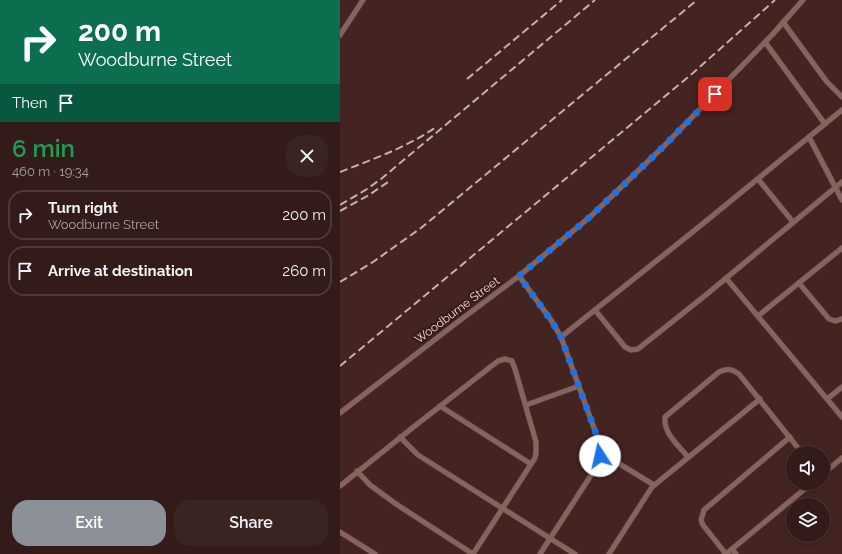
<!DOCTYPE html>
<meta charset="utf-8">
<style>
:root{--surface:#321b18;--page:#3a2421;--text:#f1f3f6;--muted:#a8a1a2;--line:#4d3937;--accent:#8c9099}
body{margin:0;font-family:Raleway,sans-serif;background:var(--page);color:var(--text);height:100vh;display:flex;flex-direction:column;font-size:15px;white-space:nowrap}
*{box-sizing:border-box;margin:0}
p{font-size:13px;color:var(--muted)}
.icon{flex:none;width:22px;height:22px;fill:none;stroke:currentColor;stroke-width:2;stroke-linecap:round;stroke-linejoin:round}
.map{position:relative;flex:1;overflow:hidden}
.details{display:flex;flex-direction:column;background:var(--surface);width:340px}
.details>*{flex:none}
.top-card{background:#0b6e4f;color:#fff;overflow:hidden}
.buttons{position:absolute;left:446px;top:446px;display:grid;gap:8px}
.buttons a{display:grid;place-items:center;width:44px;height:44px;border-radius:50%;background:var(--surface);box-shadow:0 2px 6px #0003,0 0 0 1px var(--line);font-size:20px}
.pin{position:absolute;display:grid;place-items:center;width:34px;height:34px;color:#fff;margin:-17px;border-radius:8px;box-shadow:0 2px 6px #0006}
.me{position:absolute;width:44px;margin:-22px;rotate:350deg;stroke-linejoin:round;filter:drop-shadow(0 0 3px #0008)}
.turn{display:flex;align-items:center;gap:14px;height:84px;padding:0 12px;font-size:18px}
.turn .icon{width:52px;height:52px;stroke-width:2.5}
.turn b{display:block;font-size:28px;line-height:34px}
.then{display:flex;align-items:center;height:38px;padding:0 12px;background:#0003;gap:8px;font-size:15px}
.round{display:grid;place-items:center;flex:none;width:42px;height:42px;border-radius:16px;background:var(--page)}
.headline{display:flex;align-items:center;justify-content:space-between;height:68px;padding:0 12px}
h1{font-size:24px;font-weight:600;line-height:30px;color:#1e9e55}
.primary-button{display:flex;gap:8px;margin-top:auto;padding:8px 12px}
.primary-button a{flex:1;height:46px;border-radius:16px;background:var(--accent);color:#fff;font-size:16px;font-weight:600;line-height:46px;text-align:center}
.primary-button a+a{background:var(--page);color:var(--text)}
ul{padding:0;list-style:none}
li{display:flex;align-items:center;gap:12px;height:50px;margin:0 8px 6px;padding:0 4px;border:2px solid var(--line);border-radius:16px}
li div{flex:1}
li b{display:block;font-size:15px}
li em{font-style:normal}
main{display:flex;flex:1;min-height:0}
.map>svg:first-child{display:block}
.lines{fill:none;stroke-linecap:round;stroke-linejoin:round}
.street-casing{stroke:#5b413e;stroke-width:6}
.street{stroke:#87635e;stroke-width:5}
.rail{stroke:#c6afac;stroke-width:2;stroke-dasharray:8 4;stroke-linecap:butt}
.route{stroke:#1a73e8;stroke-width:7;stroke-dasharray:0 12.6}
.labels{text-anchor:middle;stroke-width:4;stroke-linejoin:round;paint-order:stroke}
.street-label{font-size:12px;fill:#eed9d6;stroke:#381b17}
</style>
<main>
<section class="details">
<div class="top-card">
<div class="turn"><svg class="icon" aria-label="right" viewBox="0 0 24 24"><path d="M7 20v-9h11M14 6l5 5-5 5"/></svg><div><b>200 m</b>Woodburne Street</div></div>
<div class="then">Then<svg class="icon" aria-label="arrive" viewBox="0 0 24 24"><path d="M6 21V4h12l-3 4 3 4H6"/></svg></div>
</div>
<div class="headline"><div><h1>6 min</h1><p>460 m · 19:34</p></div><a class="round"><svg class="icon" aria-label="close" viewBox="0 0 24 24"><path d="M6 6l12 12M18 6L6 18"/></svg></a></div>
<ul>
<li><svg class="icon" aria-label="right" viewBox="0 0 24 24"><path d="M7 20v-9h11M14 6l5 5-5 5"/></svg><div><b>Turn right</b><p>Woodburne Street</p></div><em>200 m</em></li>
<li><svg class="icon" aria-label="arrive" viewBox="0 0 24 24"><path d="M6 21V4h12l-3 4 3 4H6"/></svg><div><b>Arrive at destination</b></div><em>260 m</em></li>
</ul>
<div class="primary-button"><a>Exit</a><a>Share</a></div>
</section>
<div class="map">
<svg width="502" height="554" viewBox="0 0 502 554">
<rect width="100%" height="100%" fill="#432420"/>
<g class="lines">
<defs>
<g id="street">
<polyline points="443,22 487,82 502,97"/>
<polyline points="0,35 23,0"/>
<polyline points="425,42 485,124"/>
<polyline points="469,137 502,200"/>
<polyline points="418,179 453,222"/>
<path d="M179 276 211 320 221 337 258 439C260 448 261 456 257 466L200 554"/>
<polyline points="386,278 502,417"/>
<polyline points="459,283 489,319 495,321 502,319"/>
<polyline points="255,310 285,347 291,350 298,349 367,294 502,182"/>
<polyline points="418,316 502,248"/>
<polyline points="221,337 360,226 502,110"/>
<polyline points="487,399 502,387"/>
<polyline points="186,405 239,386"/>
<polyline points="100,406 191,464"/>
<polyline points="0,413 115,324 179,276 251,216 324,146 432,35 463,0"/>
<polyline points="60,437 78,455 235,554"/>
<polyline points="260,452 314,485"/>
<path d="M348 457C339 446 323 433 325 417L379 372C387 368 392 369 399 374L462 453"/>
<polyline points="17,471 30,485 56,504 133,554"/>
<polyline points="483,474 502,458"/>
<polyline points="0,486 76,425 158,361 165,359 172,361 175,369 196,442 196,453 195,458 133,554"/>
<polyline points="0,532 35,554"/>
<polyline points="392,549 396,554"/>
<polyline points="269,554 312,487 420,399"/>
<polyline points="386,554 363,525 361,520 364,510 450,437"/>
<polyline points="386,554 472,483"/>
</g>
</defs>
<!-- street casing -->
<use href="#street" class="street-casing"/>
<!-- street -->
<use href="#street" class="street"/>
<!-- rail -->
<g class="rail">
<polyline points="127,79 222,0"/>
<path d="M0 172C33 159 66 148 96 127"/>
<polyline points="0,205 27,189 41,179 255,0"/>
<polyline points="0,211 29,195 48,182"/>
<polyline points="0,282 33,262 81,228 357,0"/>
<polyline points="0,366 353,73 435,0"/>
</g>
</g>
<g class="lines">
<!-- route -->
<polyline class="route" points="260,456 258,439 221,337 211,320 179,276 251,216 324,146 375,94"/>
</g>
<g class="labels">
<!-- street labels -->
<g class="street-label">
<text transform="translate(117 310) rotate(-37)" y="4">Woodburne Street</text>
</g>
</g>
</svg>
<div class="buttons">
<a><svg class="icon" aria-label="sound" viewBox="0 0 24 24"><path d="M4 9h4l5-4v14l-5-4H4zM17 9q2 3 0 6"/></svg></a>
<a><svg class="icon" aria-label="layers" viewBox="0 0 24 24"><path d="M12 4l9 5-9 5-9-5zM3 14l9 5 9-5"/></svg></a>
</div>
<div class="pin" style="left:375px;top:94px;background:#d93025"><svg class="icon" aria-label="arrive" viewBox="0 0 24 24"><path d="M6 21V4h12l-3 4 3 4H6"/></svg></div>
<svg class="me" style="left:260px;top:456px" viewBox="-20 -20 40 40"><circle r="19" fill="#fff"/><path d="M0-13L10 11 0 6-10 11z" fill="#1a73e8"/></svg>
</div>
</main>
